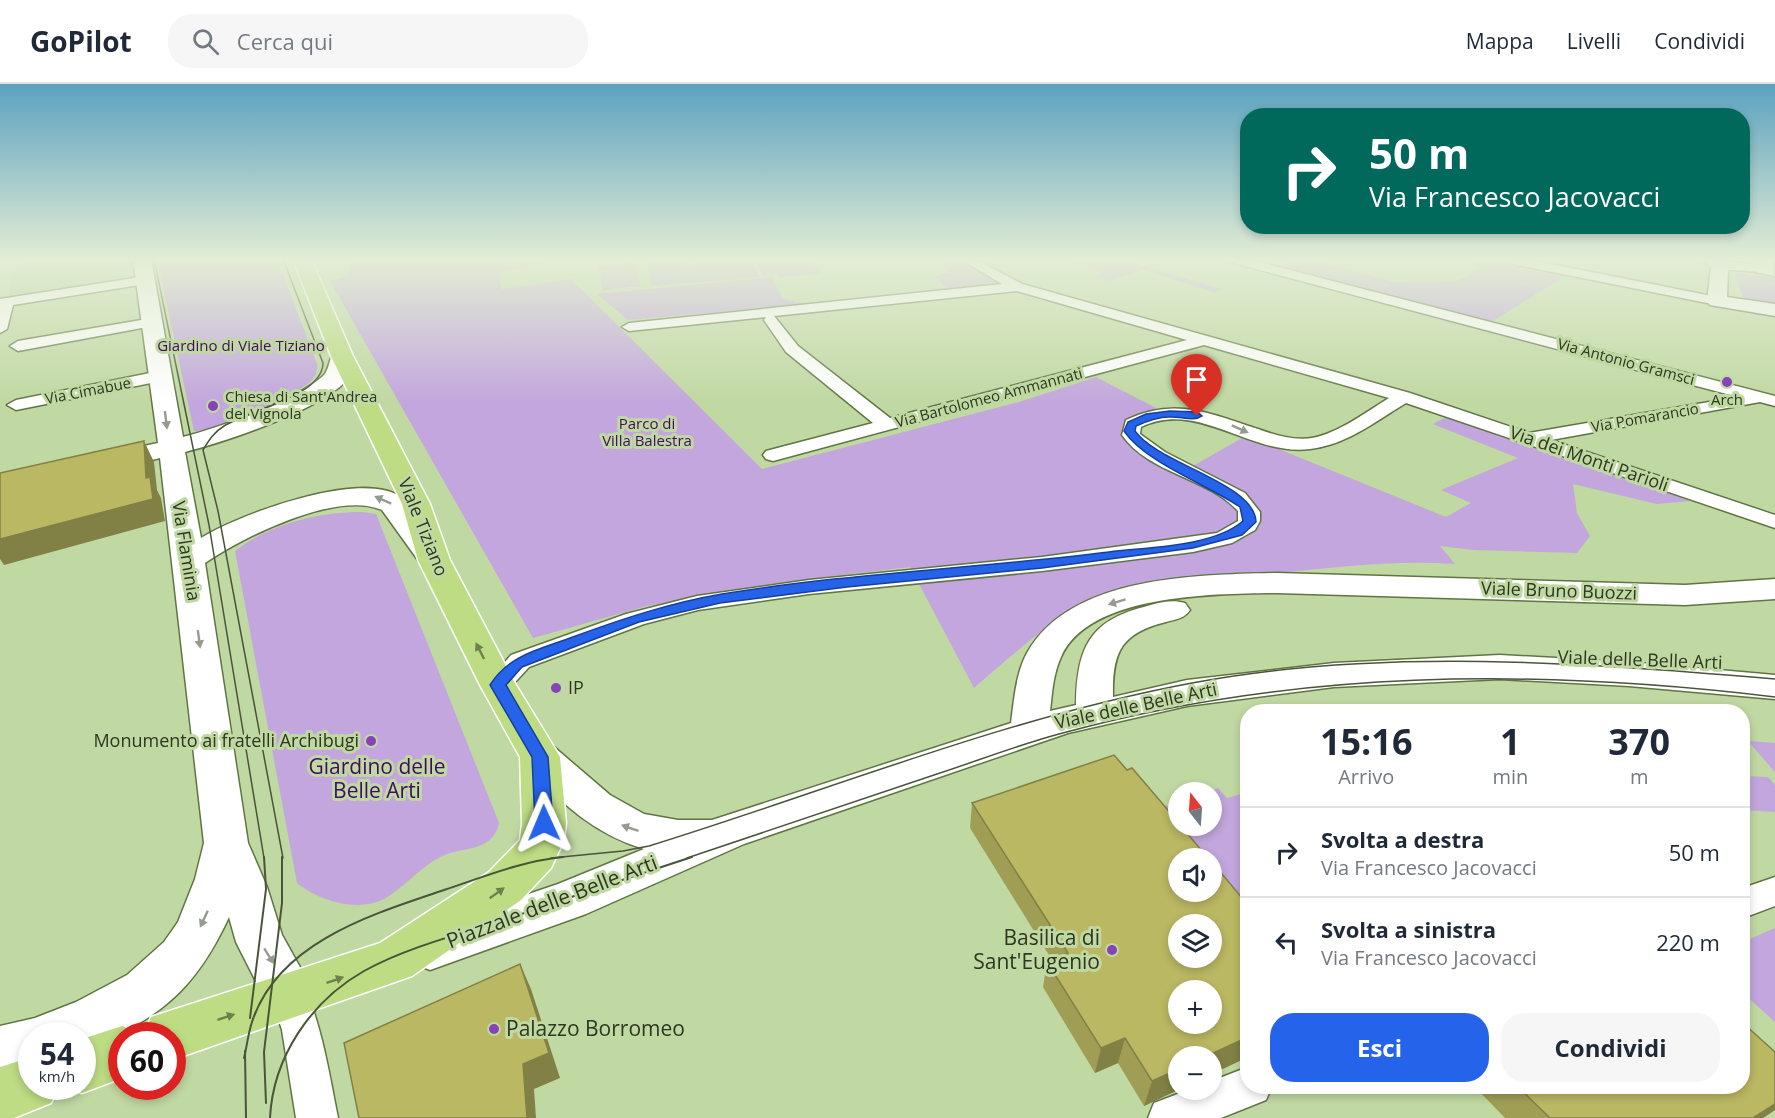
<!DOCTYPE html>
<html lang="it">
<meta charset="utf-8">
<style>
:root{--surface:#fff;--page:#f6f6f7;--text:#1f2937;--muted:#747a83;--line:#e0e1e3;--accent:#2563eb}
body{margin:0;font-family:"Open Sans",sans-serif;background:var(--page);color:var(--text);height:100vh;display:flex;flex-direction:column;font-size:22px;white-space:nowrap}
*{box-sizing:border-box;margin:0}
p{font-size:20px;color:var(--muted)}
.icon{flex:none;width:33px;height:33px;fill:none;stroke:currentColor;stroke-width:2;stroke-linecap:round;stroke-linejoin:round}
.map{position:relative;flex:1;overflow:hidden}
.panel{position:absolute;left:1240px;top:620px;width:510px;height:390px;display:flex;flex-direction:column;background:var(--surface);border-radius:24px;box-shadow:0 3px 9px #0003}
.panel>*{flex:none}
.hud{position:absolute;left:1240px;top:24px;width:510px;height:126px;border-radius:24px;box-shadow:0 3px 9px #0003;background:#00695c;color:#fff;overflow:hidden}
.needle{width:39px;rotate:343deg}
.buttons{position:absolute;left:1168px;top:698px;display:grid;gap:12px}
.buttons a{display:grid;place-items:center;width:54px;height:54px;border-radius:50%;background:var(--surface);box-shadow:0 3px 9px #0003;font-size:30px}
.speed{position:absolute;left:18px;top:938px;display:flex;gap:12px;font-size:30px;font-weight:700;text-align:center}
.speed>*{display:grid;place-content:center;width:78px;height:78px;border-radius:50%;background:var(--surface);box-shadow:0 3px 9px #0003;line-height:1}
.speed small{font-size:15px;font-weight:400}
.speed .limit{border:9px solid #d22;background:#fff;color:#111}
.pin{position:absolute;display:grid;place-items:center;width:51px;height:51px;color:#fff;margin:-62px -26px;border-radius:50% 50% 50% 0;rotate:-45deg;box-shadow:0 0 6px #0007}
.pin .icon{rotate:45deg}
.me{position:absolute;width:66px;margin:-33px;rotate:359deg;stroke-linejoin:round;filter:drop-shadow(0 0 4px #0008)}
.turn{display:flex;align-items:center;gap:21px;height:126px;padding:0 30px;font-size:27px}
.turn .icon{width:78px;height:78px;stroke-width:2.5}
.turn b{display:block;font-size:42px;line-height:51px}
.eta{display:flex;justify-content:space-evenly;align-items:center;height:102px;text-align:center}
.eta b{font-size:36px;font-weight:700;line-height:42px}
.cta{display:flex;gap:12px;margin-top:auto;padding:12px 30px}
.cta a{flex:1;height:69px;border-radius:24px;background:var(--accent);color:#fff;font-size:24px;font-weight:700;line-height:69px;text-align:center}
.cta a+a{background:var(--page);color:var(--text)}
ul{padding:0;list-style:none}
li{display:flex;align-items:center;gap:18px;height:90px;padding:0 30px;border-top:2px solid var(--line)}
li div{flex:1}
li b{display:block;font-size:22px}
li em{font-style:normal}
header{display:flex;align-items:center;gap:36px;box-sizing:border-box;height:84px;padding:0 30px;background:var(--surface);border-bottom:2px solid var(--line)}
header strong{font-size:28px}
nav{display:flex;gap:33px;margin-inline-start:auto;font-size:21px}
.search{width:420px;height:54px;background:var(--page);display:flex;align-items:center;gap:15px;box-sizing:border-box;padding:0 21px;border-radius:24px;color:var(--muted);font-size:22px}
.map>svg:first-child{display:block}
.built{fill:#b4ce91}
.green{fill:#c2a6dd}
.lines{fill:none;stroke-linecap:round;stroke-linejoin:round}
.street-casing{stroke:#607544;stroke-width:3}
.secondary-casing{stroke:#607544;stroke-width:3}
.primary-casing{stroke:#fff;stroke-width:3}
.street{fill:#fff;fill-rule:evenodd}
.secondary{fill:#fff;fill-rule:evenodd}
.primary{fill:#bddc83;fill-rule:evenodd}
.tram-far1{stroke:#495539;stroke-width:1.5}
.tram{stroke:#495539;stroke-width:2}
.wall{fill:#a09e55}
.shaded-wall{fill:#828145}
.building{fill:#bab863;stroke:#828145;stroke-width:1.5;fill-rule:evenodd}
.oneway{fill:#969b90}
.oneway2{fill:#6e814d}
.route{fill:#2563eb;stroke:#184099;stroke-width:1.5}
.poi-dot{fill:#8543b7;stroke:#c0d8a2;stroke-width:2}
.labels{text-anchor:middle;stroke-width:6;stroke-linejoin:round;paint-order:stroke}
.far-park-label{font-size:15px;fill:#410c62;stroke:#c0d8a2}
.far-street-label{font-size:15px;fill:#2d3721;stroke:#c0d8a2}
.far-poi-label{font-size:15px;fill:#2d3721;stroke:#c0d8a2;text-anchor:start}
.street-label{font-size:18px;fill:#2d3721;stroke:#c0d8a2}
.poi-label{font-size:18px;fill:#2d3721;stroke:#c0d8a2;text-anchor:start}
.near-park-label{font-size:21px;fill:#410c62;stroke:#c0d8a2}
.near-street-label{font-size:21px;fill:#2d3721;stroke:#c0d8a2}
.near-poi-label{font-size:21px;fill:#2d3721;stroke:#c0d8a2;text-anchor:end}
</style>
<header>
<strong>GoPilot</strong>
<div class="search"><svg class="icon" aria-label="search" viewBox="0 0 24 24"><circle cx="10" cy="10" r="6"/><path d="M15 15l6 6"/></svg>Cerca qui</div>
<nav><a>Mappa</a><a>Livelli</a><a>Condividi</a></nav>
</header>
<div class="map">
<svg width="1775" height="1034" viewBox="0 0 1775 1034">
<rect width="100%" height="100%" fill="#c0d8a2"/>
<!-- built -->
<polygon class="built" points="24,175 124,175 128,195 8,214 13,187 23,185"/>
<!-- green -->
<g class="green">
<path d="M157 175H277L317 280C318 287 316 292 311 297 295 312 215 348 194 347Z"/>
<path d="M348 175H555L499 189 501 205 571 195 762 385 1019 318 1096 293 1158 325 1131 332 1121 345 1144 359 1193 382 1242 354 1269 361 1446 433 1471 419 1441 406 1518 374 1433 340 1448 332 1690 417 1657 420 1573 400 1577 429 1590 452 1577 469 1474 466 1440 462 1455 480C1386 475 1315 486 1246 492 1202 496 1143 496 1102 511 1064 524 1005 577 974 604L910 483 784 498 647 522 533 554 330 197 343 193 352 185Z"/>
<polygon points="681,175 683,181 750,175 760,193 652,202 646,178"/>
<polygon points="754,175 850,175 812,178 822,189 780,194 777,190 763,192"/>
<polygon points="937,175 958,175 1002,202 949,207 935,192 950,189"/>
<path d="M1052 175H1121L1221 205 1214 208 1143 186 1108 197 1099 193 1100 188C1087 178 1067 180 1052 175Z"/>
<path d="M1295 175H1325L1321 179 1394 198 1456 197 1481 185 1469 176C1491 168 1544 186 1567 191L1491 238 1280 182Z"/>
<polygon points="634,179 641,202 603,206 598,182"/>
<polygon points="1735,189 1775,194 1775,221 1744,216"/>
<polygon points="772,193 783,215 805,220 628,236 597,210"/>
<path d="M362 428 376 430 499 739C493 769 462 762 440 773 419 784 404 804 384 815 357 829 318 816 297 799L235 467C271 440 317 428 362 428Z"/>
<polygon points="1748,657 1775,659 1775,688"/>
<polygon points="1743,692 1768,693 1775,701 1775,728 1743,726"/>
<polygon points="1218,704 1227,714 1248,708 1248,847 1212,802 1212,774 1189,774 1152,727 1179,718 1179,741 1212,741 1212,708 1207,708"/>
<polygon points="1775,844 1775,938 1743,909 1743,858"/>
</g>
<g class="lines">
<defs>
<g id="street">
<path d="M960 175H975L1022 200 1410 309 1529 349 1738 313 1230 178 1228 175H1248L1775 312V322L1760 318 1551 356 1775 431V444L1406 319C1376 337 1346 361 1310 365 1251 373 1199 315 1141 343L1140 350 1165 368 1245 409 1260 428V437L1255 446 1232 459 1193 468 1042 487 809 510 698 526 644 540 529 583 507 607 498 610 489 607 485 601 511 571 626 530 697 512 809 496 1042 473 1217 449 1238 437V427C1207 393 1149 390 1122 351L1126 336C1175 313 1209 329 1258 345 1275 351 1294 357 1312 354 1339 349 1366 328 1389 314L1204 261 773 377 766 375 763 371 766 367 873 339 786 268 764 236 766 233 629 247 622 243 629 239 1002 200ZM1017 207 1187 256 890 334 798 262 774 232Z"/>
<polygon points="1502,175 1526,175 1717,213 1724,217 1717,221 1508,179"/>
<polygon points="1723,178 1761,180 1767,184 1761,188 1718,185 1717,182"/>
<polygon points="147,192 154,196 152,199 13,221 7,245 0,249 0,215"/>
<polygon points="153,234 160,238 158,241 18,267 10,262 18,257"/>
<polygon points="160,287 166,288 168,292 166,296 16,326 7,321 16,316"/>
<polygon points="1775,793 1775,822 1743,834 1743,804"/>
<path d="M290 895 303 900C322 942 329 989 338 1034H296L282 946 271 912 277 900Z"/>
<polygon points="1248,983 1248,1002 1272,1002 1266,1016 1221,1034 1148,1034 1154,1019 1191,1005 1212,1005 1212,997"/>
</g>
<g id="secondary">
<path d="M133 175H151L183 353C219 344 296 316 323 292 329 287 329 275 334 267H350L353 272C351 280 350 292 345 298 317 327 225 358 185 368L201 454C238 431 363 384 402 414 415 424 439 461 450 476L445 483 434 485 423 483 382 426C337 406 243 453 205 479L248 759 267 803 282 851 316 912 308 929 290 936 272 929 236 858 229 833C194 908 158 936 82 966V951H32V984L0 994V942L35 934 76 918 127 891 164 858 178 838 195 795 204 759 160 374 148 377 139 375 135 369 139 363 158 359Z"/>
<path d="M1700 175C1711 174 1725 172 1732 182L1728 186 1727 213 1775 220V232L1710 221 1707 217 1711 183Z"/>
<polygon points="1754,175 1772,175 1775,192 1755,188 1752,184"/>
<path d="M1277 489 1685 501 1775 495V515L1685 521 1277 509C1218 510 1089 509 1061 573 1053 590 1052 610 1050 627L1076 621C1077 566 1088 537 1144 523 1159 519 1170 515 1185 519L1190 526C1184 535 1176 535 1166 538 1121 549 1112 568 1113 613L1187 596 1334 579 1500 571 1629 578 1775 591V615L1629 602 1500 595 1334 603 1187 622 1068 649 744 760 586 830 430 886 413 879 406 864 413 849 558 800 644 765C592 749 564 720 526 683L520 673 526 663 540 658 554 663 610 711 644 730 678 736H712L1011 639C1014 616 1016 589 1027 569 1071 491 1198 491 1277 489Z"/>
</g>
<g id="primary">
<polygon points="293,175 311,175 353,272 430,420 450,476 516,601 560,673 566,739 564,756 551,784 521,816 412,892 172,976 172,951 144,951 151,933 380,859 489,788 520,756 522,739 520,673 480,601 418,476 402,420 331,272"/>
<polygon points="122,942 142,951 122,951 122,994 82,1009 65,1002 82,1002 82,955"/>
<polygon points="32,973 32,1002 59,1002 51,1019 14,1034 0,1034 0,983"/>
</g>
</defs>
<!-- street casing -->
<use href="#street" class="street-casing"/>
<!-- secondary casing -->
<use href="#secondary" class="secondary-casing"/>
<!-- primary casing -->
<use href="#primary" class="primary-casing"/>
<!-- street -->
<use href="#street" class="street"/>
<!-- secondary -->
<use href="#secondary" class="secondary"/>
<!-- primary -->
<use href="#primary" class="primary"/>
<!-- tram-far1 -->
<g class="tram-far1">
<polyline points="154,175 209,441 264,774"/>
<path d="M283 774 218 427 203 366C209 356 214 348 224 342 248 327 323 312 323 279L283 175"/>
<path d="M551 774 623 767 649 762C830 706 1005 634 1192 599 1383 563 1582 579 1775 595"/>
<path d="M687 774C770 746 853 718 937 690 977 677 1018 661 1059 650 1295 585 1533 584 1775 613"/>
</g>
<!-- tram -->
<g class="tram">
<polyline points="250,934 266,805 264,773"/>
<polyline points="245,967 246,1034"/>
<path d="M244 974C247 962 248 950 252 938 278 858 373 830 444 806 483 793 522 777 563 773"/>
<polyline points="266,1019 264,968 282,819 282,773"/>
<path d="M270 1034C273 973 311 917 364 887 409 862 462 850 510 834 570 813 631 793 692 773"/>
</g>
</g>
<!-- wall -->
<g class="wall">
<polygon points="1127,686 1248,821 1248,973 1212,990 1212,972 1180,1005 1144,1022 1118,979 1095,989 1043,903 1047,878 1052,876 970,744 972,719"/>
<polygon points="1775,968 1775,1026 1763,1034 1505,1034 1474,1002 1743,1002"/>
</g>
<!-- shaded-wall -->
<g class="shaded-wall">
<polygon points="144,357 154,378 157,406 161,414 165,437 4,481 0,475 0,455 146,394"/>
<polygon points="520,880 531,905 560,994 534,1005 536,1034 527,1034 523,980"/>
<polygon points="1248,953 1248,973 1212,990 1212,972 1207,972"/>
<polygon points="1125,954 1118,979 1095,989 1101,964"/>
<polygon points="1179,985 1180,1005 1144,1022 1152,997"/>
<polygon points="1775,1020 1775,1026 1763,1034 1753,1034"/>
</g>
<!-- building -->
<g class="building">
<polygon points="144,357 146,394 150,393 153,415 0,455 0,389"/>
<path d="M1114 671 1127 686 1132 684 1179 739V741H1180L1208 774H1179V807H1212V778L1248 821V953L1207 972H1179V985L1152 997 1125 954 1101 964 1047 878 1068 869 972 719ZM1179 840H1212V873H1179ZM1179 906H1212V939H1179Z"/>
<polygon points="520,880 549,969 523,980 527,1034 359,1034 344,959"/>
<polygon points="1743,939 1775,968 1775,1020 1753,1034 1550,1034 1517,1002 1743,1002"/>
</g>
<!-- one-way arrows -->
<defs><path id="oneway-solid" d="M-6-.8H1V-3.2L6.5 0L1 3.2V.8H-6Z" transform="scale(1.5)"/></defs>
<g class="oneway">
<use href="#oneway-solid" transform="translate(166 336) rotate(83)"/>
<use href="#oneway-solid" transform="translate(1240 345) rotate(24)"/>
<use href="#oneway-solid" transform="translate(383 416) rotate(-156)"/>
<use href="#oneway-solid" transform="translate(1117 518) rotate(163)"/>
<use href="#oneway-solid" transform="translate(199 555) rotate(82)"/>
<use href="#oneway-solid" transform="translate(630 744) rotate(-161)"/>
<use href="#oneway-solid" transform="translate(204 835) rotate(115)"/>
<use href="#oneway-solid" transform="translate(269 872) rotate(58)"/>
</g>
<g class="oneway2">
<use href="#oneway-solid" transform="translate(480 567) rotate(-117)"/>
<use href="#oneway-solid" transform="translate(497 809) rotate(-36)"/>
<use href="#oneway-solid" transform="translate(335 896) rotate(-19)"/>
<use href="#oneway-solid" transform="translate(226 933) rotate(-18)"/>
</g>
<!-- sky -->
<linearGradient id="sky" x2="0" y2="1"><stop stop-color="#5ca2bf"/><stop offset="0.55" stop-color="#e3edd5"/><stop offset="1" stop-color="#e3edd5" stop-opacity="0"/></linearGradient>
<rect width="1775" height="320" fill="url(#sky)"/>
<!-- route -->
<path class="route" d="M1170 327 1197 328 1202 332C1194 338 1180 332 1169 333 1157 333 1147 337 1136 342L1135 347C1158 380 1255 399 1256 438L1242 451 1193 464 1042 484 847 503 720 519 639 538 522 583 506 601 548 673 553 739 550 744H538L535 739 532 673 490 601C509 571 538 566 570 554 619 536 669 519 722 510 850 489 980 484 1109 468 1148 463 1213 463 1243 437L1240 423C1206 400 1146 379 1124 347L1128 338 1146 330Z"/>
<!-- markers -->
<g class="poi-dot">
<circle cx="1727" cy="298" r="6"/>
<circle cx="213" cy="322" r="6"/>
<circle cx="556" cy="604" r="6"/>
<circle cx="371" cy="657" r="6"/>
<circle cx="1112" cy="866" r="6"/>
<circle cx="494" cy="945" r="6"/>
</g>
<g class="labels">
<!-- far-park labels -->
<g class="far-park-label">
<text x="241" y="267">Giardino di Viale Tiziano</text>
<text x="647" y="345">Parco di<tspan x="647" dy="17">Villa Balestra</tspan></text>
</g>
<!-- far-street labels -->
<g class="far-street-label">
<text transform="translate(1626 278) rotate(15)" y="5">Via Antonio Gramsci</text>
<text transform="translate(88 307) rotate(-11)" y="5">Via Cimabue</text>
<text transform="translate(989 314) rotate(-15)" y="5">Via Bartolomeo Ammannati</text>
<text transform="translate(1645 334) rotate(-10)" y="5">Via Pomarancio</text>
</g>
<!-- far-poi labels -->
<g class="far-poi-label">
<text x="225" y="318">Chiesa di Sant'Andrea<tspan x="225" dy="17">del Vignola</tspan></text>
<text x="1727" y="321" text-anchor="middle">Arch</text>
</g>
<!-- street labels -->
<g class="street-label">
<text transform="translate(1589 375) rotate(19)" y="6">Via dei Monti Parioli</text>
<text transform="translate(423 443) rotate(68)" y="6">Viale Tiziano</text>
<text transform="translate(186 467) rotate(81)" y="6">Via Flaminia</text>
<text transform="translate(1559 507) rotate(2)" y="6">Viale Bruno Buozzi</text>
<text transform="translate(1640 576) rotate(2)" y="6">Viale delle Belle Arti</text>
<text transform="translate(1136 622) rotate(-12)" y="6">Viale delle Belle Arti</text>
</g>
<!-- poi labels -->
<g class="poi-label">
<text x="568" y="610">IP</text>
<text x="359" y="663" text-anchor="end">Monumento ai fratelli Archibugi</text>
</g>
<!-- near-park labels -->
<g class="near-park-label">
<text x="377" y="690">Giardino delle<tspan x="377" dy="24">Belle Arti</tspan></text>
</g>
<!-- near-street labels -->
<g class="near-street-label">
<text transform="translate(552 818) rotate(-21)" y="7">Piazzale delle Belle Arti</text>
</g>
<!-- near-poi labels -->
<g class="near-poi-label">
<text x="1100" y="861">Basilica di<tspan x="1100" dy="24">Sant'Eugenio</tspan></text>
<text x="506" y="952" text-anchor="start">Palazzo Borromeo</text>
</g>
</g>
</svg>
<div class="buttons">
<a><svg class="needle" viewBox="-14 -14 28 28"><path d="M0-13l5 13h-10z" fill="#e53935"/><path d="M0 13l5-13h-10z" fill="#747a83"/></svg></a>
<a><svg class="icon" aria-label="sound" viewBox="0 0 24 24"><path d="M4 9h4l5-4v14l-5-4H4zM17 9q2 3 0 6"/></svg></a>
<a><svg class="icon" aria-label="layers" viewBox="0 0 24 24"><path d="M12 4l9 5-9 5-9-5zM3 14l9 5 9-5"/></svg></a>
<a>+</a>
<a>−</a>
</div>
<div class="speed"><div>54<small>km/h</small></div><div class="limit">60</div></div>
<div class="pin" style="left:1197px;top:332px;background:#d93025"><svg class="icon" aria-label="arrive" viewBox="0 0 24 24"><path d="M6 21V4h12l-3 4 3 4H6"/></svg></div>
<svg class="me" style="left:544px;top:739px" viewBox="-20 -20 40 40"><path d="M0-17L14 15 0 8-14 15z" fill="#2563eb" stroke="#fff" stroke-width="4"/></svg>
<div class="hud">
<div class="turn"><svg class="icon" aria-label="right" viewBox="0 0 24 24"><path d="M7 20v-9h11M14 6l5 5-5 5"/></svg><div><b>50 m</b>Via Francesco Jacovacci</div></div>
</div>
<section class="panel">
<div class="eta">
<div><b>15:16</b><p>Arrivo</p></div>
<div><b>1</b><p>min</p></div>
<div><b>370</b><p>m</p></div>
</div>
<ul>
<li><svg class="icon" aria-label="right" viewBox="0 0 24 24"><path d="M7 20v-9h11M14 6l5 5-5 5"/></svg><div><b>Svolta a destra</b><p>Via Francesco Jacovacci</p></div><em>50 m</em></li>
<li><svg class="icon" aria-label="left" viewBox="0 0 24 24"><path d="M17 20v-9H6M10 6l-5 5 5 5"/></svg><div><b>Svolta a sinistra</b><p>Via Francesco Jacovacci</p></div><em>220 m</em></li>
</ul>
<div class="cta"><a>Esci</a><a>Condividi</a></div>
</section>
</div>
